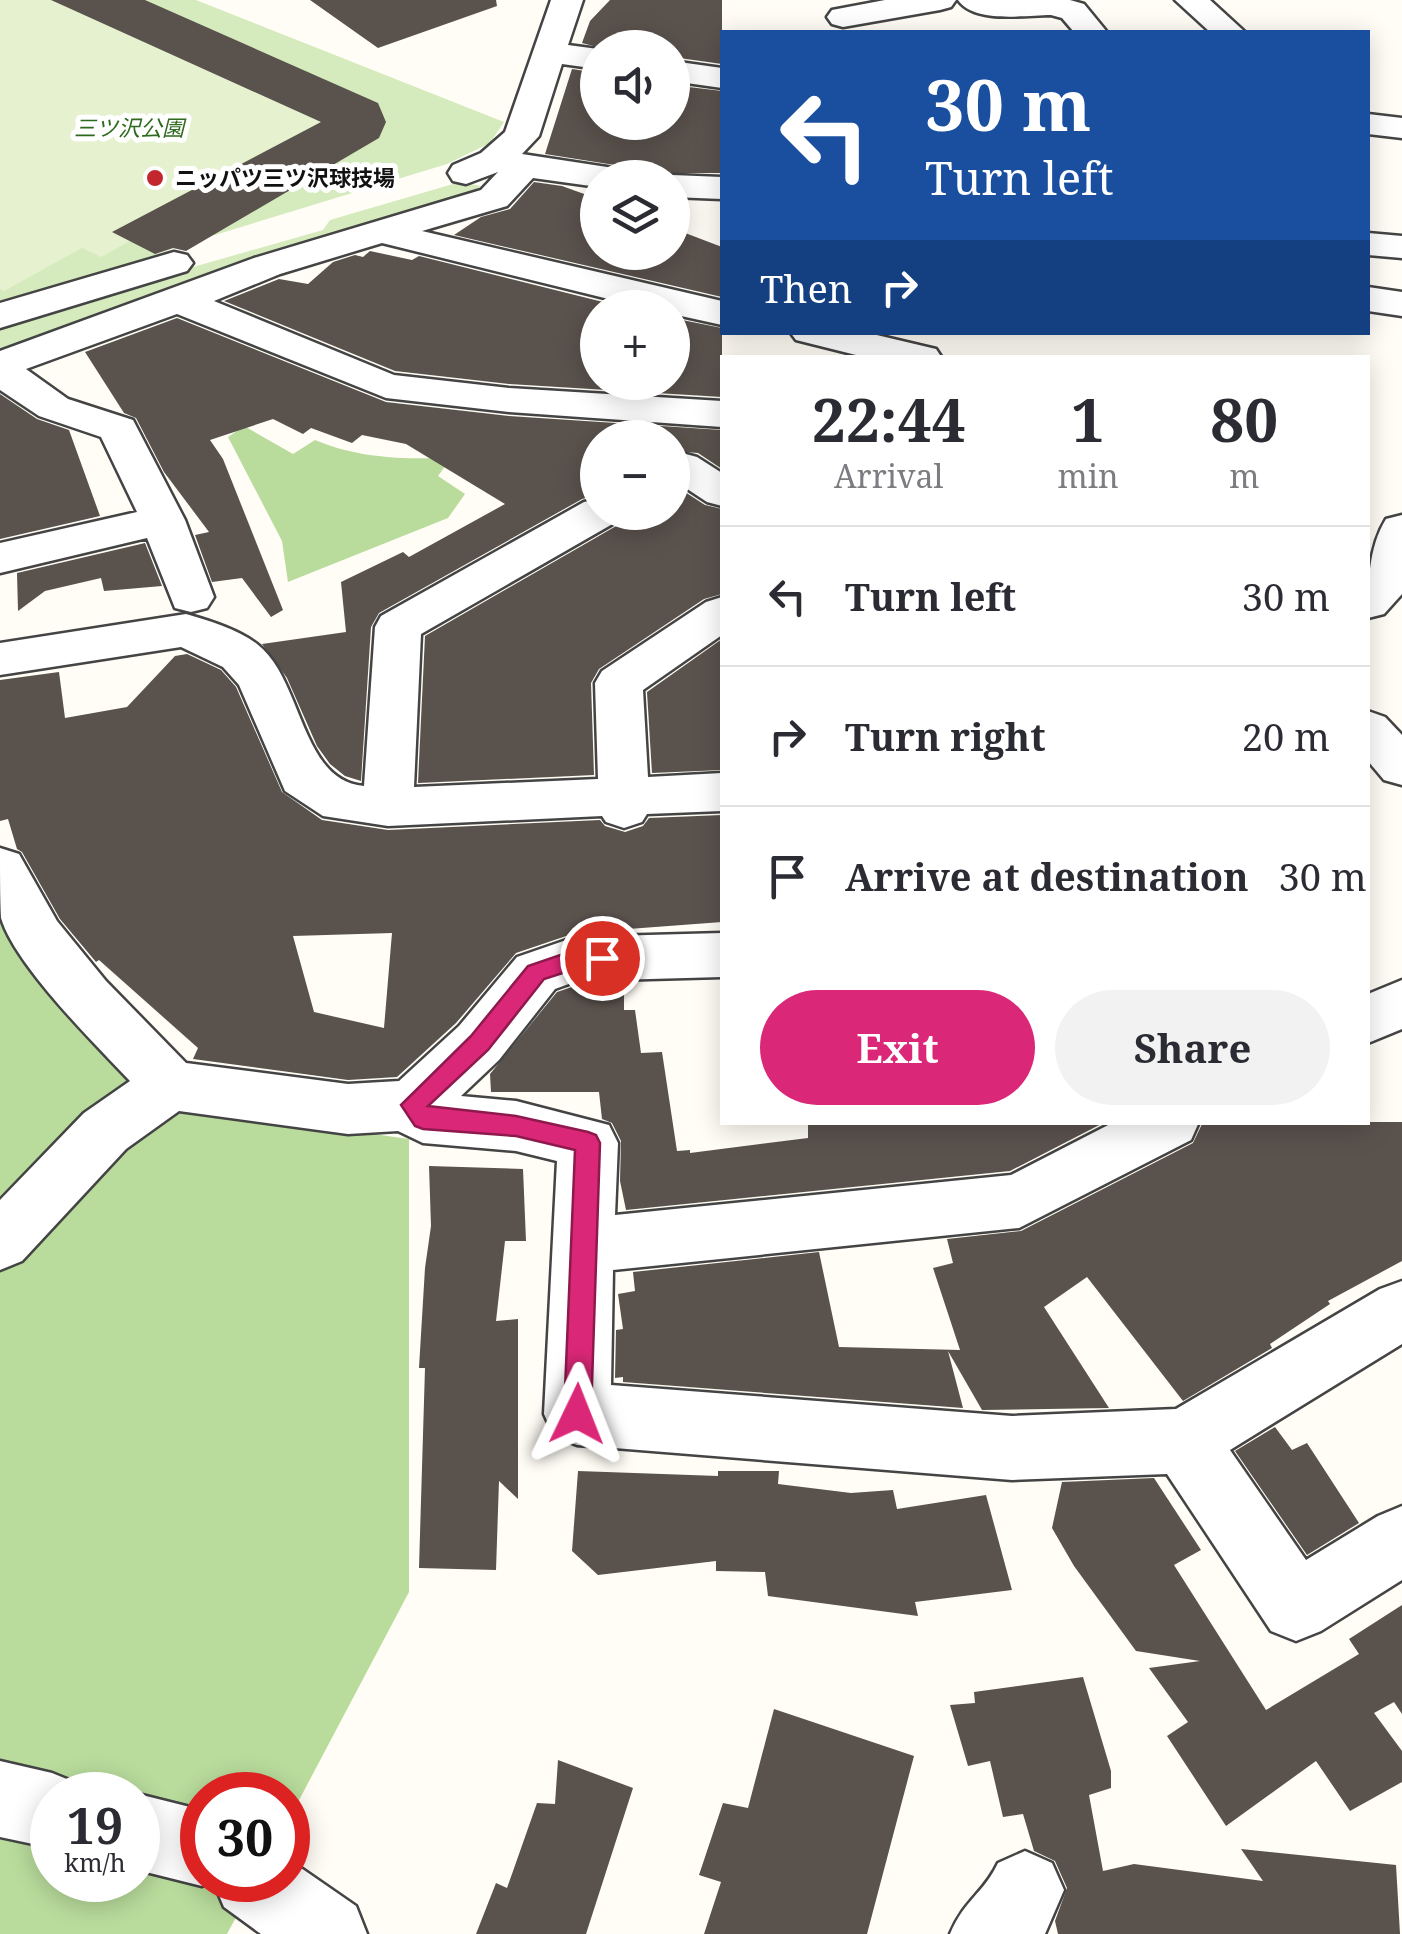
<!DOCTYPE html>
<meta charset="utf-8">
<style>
:root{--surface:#fff;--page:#f2f2f3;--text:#2b2b33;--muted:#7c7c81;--line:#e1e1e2;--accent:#db2777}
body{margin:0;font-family:"Noto Serif","Noto Sans JP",serif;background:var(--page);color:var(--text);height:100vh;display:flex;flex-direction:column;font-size:38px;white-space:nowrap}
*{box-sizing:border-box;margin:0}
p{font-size:32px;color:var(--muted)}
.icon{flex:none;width:55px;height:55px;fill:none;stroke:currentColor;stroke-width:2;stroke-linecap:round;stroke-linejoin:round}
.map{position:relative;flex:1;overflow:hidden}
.side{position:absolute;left:720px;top:355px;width:650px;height:770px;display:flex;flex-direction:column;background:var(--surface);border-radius:0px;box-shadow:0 5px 25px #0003}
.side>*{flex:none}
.top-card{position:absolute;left:720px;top:30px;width:650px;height:305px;border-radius:0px;box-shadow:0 5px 25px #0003;background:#1a4fa0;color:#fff;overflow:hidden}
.fabs{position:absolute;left:580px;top:30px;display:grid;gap:20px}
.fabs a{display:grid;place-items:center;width:110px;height:110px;border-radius:50%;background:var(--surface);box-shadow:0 5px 25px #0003;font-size:50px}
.speed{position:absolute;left:30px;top:1772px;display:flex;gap:20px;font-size:50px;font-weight:700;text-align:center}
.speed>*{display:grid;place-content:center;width:130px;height:130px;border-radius:50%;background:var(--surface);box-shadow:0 5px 25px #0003;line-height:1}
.speed small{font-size:25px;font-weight:400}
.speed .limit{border:15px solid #d22;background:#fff;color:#111}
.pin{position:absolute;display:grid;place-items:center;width:85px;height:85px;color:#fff;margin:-42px;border:5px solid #fff;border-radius:50%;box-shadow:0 2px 10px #0007}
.me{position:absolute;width:110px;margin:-55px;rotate:2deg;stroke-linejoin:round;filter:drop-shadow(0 0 8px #0008)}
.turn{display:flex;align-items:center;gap:35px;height:210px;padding:0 40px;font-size:45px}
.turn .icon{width:130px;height:130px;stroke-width:2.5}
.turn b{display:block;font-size:70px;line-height:85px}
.then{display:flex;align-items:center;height:95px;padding:0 40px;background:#0003;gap:20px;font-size:38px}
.eta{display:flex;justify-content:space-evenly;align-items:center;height:170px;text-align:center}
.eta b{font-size:60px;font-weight:700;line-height:70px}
.action{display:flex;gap:20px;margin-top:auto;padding:20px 40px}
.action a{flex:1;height:115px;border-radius:60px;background:var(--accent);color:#fff;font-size:40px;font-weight:700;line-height:115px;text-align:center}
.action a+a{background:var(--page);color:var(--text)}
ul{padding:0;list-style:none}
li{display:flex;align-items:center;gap:30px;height:140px;padding:0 40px;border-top:2px solid var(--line)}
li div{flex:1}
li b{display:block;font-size:38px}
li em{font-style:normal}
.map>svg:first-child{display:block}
.green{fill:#d5ebbd}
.forest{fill:#b9dc9c;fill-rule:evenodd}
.pitch{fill:#e6f2cf}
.building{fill:#5a524d;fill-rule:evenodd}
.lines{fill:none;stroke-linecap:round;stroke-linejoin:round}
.minor-casing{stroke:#444;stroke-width:5}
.minor{fill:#fff;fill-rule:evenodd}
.route{fill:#db2777;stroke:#8e194d;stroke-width:2.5}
.poi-dot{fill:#c4262e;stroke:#fff;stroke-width:4}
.labels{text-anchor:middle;stroke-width:10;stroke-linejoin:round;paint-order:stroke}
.far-park-label{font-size:22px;font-style:italic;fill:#2f6b1f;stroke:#fff}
.far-poi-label{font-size:22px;font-weight:bold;fill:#111;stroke:#fff;text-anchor:start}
</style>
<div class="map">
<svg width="1402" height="1934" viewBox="0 0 1402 1934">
<rect width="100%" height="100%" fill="#fffdf5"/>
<!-- green -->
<g class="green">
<polygon points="0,0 196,0 504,122 490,143 447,164 192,242 0,309"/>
<polygon points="460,182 481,186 442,210 0,354 0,322 323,230 330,220"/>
</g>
<!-- forest -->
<g class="forest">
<path d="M244 426 293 454 315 440C361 459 402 459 451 458L438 476 465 494 448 518 288 582 282 541 228 437Z"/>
<path d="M0 886 112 1040 174 1106 409 1139V1592L288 1821V1795H202V1880H256L227 1934H0ZM52 1795H138V1880H52Z"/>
</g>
<!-- pitch -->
<polygon class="pitch" points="0,0 145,0 378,103 386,121 379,138 235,222 130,241 101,257 82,248 4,291 0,289"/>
<!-- building -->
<g class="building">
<polygon points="51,0 145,0 378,103 386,122 379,138 186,251 173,248 155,254 112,232 321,122"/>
<polygon points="310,0 496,0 497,6 378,48"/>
<polygon points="610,0 722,0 722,64 672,57 672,48 601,48 582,43 590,21"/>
<polygon points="572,69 598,73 598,122 672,122 672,85 722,91 722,173 626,173 621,166 545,154"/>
<polygon points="534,182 562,186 598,199 598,252 672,252 672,228 722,247 722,297 454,235 481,217 510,209"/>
<polygon points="370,251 412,260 419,256 627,308 598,308 598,382 672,382 672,318 722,328 722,397 509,384 395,371 224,301 279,279 308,284 333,262 355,255 363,257"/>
<polygon points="177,318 386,402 509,416 722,430 722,469 698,453 672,451 672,438 598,438 598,495 582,499 379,613 371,627 361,781 345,776 330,764 317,746 287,678 262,644 346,632 341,582 403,552 409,557 505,504 406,444 362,435 352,443 311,428 303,434 273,419 210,440 223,459 283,610 271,617 242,578 212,582 195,535 209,532 164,472 136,418 124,413 85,352"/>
<polygon points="0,394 37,419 69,430 100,516 0,539"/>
<polygon points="677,487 705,505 722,509 722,594 704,599 599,669 591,683 594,775 418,783 425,636 618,525 626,512 672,512 672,488"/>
<polygon points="145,543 162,586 104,591 101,578 45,591 18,611 17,573"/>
<polygon points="722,639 722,770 652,773 647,692"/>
<path d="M187 654 221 670 236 687 282 792 322 820 388 830 600 820 605 826 625 832 643 826 649 818 722 815V922L575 933 516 953 456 1023 397 1077 348 1080 193 1059 198 1048 99 960 96 962 60 919 22 852 17 849 8 819 0 821V680L59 672 65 718 127 707 175 656ZM392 933 384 1028 314 1012 293 936Z"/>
<polygon points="624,983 624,1010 635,1010 641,1053 662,1052 677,1151 690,1150 690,1153 808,1138 808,1122 1105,1122 1010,1171 626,1210 620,1181 621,1141 612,1123 602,1119 599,1092 491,1092 490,1074 557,992 578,985"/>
<polygon points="1203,1122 1402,1122 1402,1261 1328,1301 1330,1304 1270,1344 1272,1348 1183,1401 1087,1277 1044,1307 1109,1408 982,1410 948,1351 963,1408 623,1382 623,1377 615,1378 616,1330 623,1329 618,1294 635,1291 633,1272 819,1252 839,1347 960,1350 933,1268 953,1263 947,1239 1021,1231 1193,1143"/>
<polygon points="429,1166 523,1169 526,1241 505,1241 496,1321 518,1319 518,1499 499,1481 496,1570 419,1568 425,1368 419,1368 425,1268 431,1226"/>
<polygon points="1275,1427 1292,1450 1307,1443 1359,1523 1307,1555 1235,1451"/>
<polygon points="578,1471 718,1476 718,1471 779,1471 778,1484 851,1493 893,1490 897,1509 986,1495 1012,1590 915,1602 918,1616 768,1596 765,1572 716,1571 716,1561 598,1575 572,1551"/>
<polygon points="1154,1478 1201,1550 1174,1565 1266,1710 1359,1654 1349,1639 1402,1605 1402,1714 1394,1702 1374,1713 1402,1751 1402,1782 1350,1811 1316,1761 1226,1826 1167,1736 1188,1722 1149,1668 1200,1661 1136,1651 1074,1566 1052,1528 1062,1482"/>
<polygon points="1083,1677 1111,1771 1111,1788 1089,1795 1103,1871 1134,1864 1263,1881 1241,1849 1396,1865 1400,1934 1058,1934 1055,1921 1067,1888 1055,1861 1034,1851 1023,1814 1003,1817 990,1761 968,1766 950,1705 975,1703 974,1692"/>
<polygon points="774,1709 914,1756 867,1934 704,1934 721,1882 699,1875 723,1803 748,1808"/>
<polygon points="558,1760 633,1788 586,1934 476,1934 496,1883 507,1888 537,1803 555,1804"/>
</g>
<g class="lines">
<defs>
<g id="minor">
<polygon points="551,0 583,0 568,45 598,49 598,69 562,64 539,136 522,154 607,167 620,170 625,178 598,178 598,187 533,178 507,206 422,231 722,301 722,325 672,314 672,308 645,308 382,243 280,274 214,301 394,375 509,388 722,401 722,427 509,412 386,398 177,314 26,369 68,399 133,420 185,520 214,597 207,608 191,612 175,608 147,538 0,573 0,543 137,512 101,437 39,416 0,390 0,351 254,258 481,190 498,172 466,184 453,181 448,173 453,165 481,153 505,132"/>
<polygon points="885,0 956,0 951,7 940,10 843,27 832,24 827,17 832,10"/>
<path d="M958 0H1070L1084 4 1107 32H1074L1062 18 1051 15C1025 15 975 24 958 0Z"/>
<polygon points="1175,0 1210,0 1245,32 1210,32"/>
<polygon points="672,61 722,68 722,88 672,81"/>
<polygon points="1368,114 1402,118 1402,138 1368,134"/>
<polygon points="672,175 722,177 722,199 672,197 672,178 662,178"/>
<polygon points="1368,233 1402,236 1402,258 1368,255"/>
<polygon points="174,252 187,255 193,263 187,271 0,328 0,303"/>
<polygon points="1368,287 1402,292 1402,316 1368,311"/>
<polygon points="790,332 864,332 936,349 942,358 868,358 796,340"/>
<polygon points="682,453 697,457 722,473 722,506 707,502 678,483 672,484 672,455"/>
<path d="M598 499V512H622L616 522 421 634 414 787 598 779 595 683 602 671 706 602 722 597V635L643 690 648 777 722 773V811L647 814 642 822 624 828 606 822 602 816 388 826 323 816 285 791 239 685 223 667 181 647 0 675V643L186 614C208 620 239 630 257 644 303 679 300 781 364 786L375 627 381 616 584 502Z"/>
<path d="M1402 515V594L1384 614 1368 618C1368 585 1368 548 1386 519Z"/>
<polygon points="1368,711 1385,717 1402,735 1402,785 1384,780 1368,761"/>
<path d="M0 848 19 854 57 921 106 981 186 1063 348 1084 399 1081 459 1026 517 957 575 937 722 933V977L577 981 555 989 499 1060 461 1096 516 1101 609 1125 618 1143 615 1215 1011 1175 1114 1122H1199L1191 1140 1019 1228 613 1270 611 1385 1012 1416 1176 1409 1380 1289 1402 1281V1344L1230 1450 1306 1560 1378 1516 1402 1506V1580L1321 1631 1296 1641 1271 1631 1167 1474 1012 1480 577 1445 554 1436 544 1414 557 1161 516 1151 423 1143 398 1131 348 1134 179 1111 126 1149 22 1261 0 1270V1200L84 1113 130 1081C95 1044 15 965 1 918 0 898 0 869 0 848Z"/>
<polygon points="1402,980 1402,1029 1368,1043 1368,994"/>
<polygon points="0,1761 52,1773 79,1784 83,1795 52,1795 52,1848 0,1837"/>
<polygon points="138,1794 202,1810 202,1880 288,1880 288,1859 356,1906 367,1934 261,1934 224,1907 213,1881 202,1886 138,1870"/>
<path d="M1025 1851 1052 1863 1064 1890 1045 1934H950C964 1900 984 1893 998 1863Z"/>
</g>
</defs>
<!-- minor casing -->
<use href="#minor" class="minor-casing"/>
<!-- minor -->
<use href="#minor" class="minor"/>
</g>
<!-- route -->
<polygon class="route" points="602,949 610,952 614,958 610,965 575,969 544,979 488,1050 428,1106 516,1116 588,1132 596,1135 600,1143 591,1414 587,1423 577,1427 568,1423 564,1414 575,1150 516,1136 423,1129 415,1126 401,1105 471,1036 528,966 575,950"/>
<!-- markers -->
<circle class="poi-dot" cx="155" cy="178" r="10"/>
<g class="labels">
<!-- far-park labels -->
<g class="far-park-label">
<text x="129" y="136">三ツ沢公園</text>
</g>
<!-- far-poi labels -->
<g class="far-poi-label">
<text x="175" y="186">ニッパツ三ツ沢球技場</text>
</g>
</g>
</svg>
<div class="fabs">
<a><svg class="icon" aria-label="sound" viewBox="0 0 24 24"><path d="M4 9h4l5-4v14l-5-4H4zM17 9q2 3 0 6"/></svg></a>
<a><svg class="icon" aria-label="layers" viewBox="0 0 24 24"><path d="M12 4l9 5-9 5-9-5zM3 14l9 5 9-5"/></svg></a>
<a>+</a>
<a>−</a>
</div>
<div class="speed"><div>19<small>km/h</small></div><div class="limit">30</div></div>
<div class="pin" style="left:602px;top:958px;background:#d93025"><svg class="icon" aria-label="arrive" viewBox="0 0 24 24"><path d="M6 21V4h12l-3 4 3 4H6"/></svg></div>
<svg class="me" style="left:577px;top:1414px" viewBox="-20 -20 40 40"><path d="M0-17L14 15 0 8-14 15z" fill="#db2777" stroke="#fff" stroke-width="4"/></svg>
<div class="top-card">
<div class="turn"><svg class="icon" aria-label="left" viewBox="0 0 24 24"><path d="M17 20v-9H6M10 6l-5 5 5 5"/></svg><div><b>30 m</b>Turn left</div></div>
<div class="then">Then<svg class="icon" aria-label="right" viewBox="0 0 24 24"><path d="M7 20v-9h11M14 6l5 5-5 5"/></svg></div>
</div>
<section class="side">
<div class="eta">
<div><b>22:44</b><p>Arrival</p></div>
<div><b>1</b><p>min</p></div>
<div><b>80</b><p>m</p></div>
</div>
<ul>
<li><svg class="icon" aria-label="left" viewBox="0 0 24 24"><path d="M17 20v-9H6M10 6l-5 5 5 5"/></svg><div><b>Turn left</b></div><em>30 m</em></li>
<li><svg class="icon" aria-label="right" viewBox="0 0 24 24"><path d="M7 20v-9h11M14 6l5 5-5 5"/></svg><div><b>Turn right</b></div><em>20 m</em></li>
<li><svg class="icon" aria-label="arrive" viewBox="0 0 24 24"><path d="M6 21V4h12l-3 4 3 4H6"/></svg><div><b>Arrive at destination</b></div><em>30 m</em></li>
</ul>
<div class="action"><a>Exit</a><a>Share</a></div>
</section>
</div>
